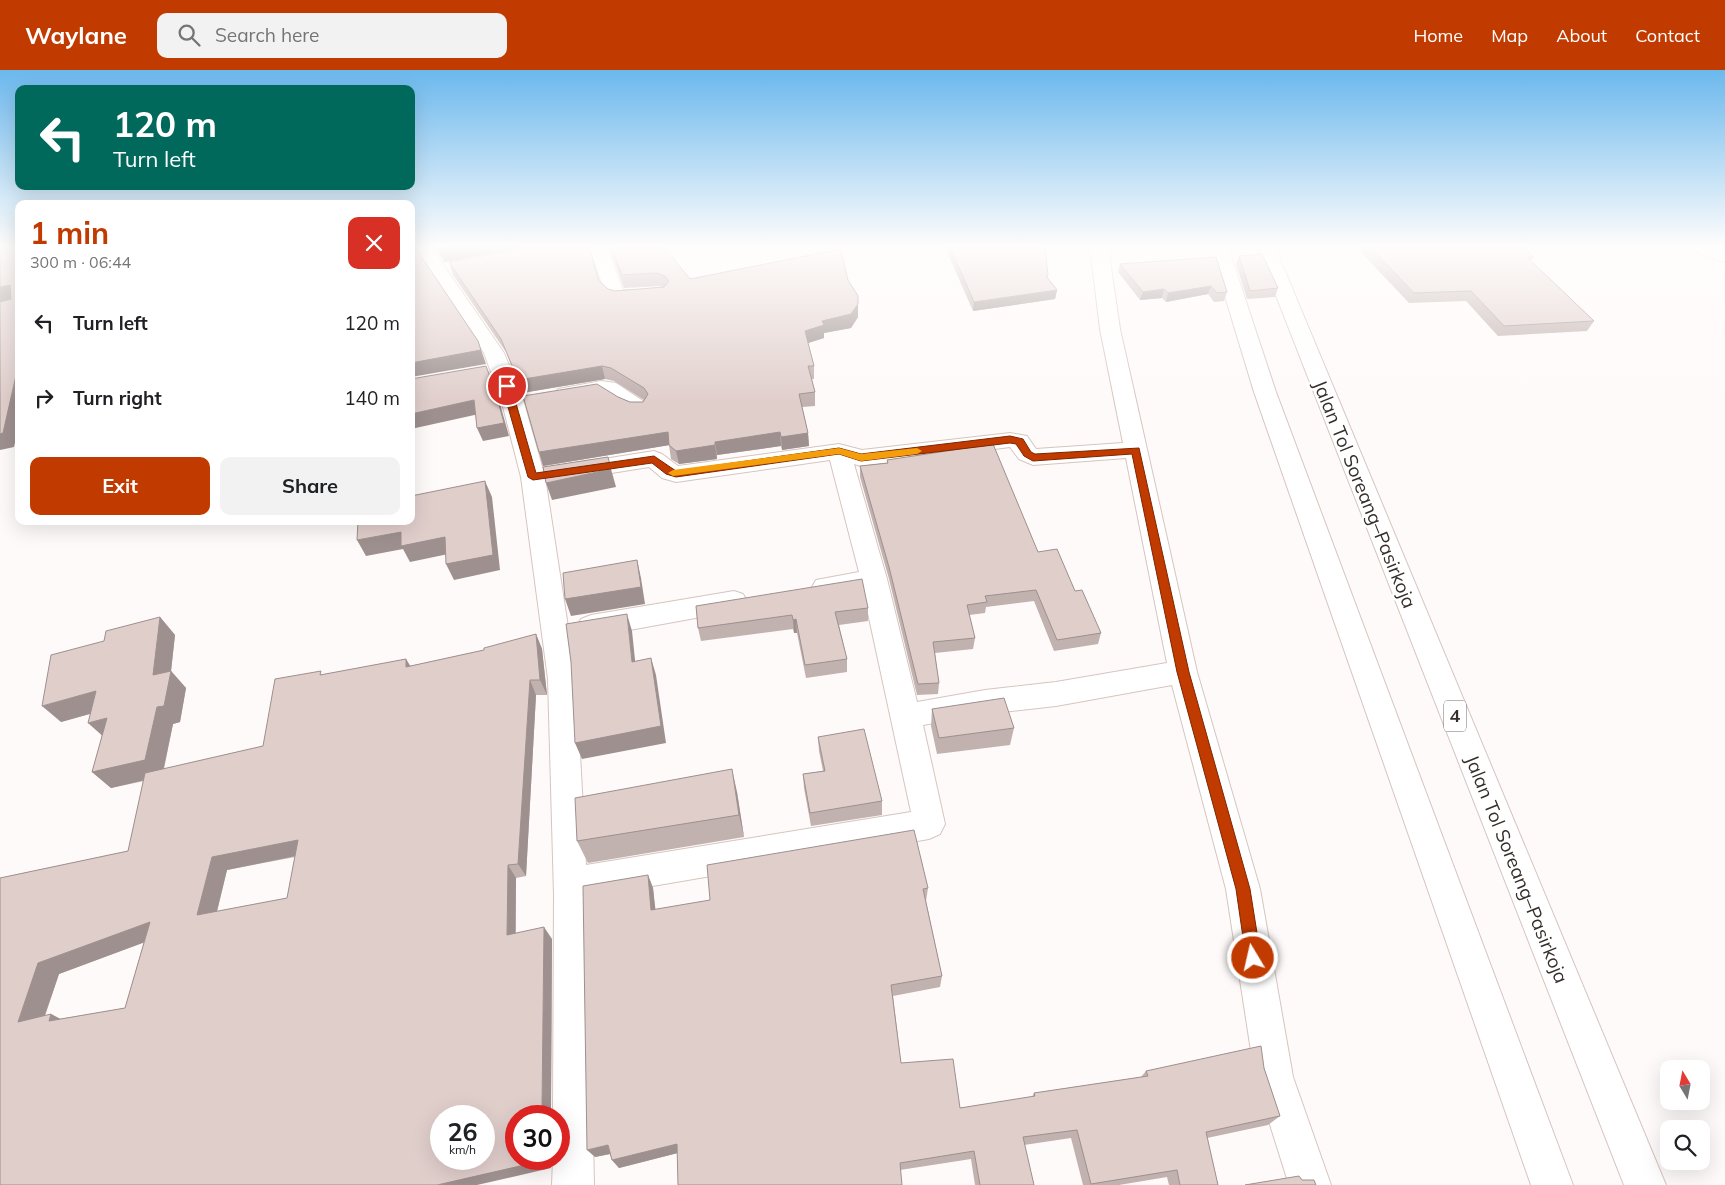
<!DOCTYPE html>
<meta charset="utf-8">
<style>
:root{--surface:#fff;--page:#f2f2f2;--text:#202124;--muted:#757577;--accent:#c13a00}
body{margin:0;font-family:Mulish,sans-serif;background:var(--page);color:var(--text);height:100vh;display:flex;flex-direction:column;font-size:19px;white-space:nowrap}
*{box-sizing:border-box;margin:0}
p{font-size:16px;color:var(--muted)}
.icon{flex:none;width:28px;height:28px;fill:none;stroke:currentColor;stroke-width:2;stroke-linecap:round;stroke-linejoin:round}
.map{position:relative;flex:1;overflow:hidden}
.details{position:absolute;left:15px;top:130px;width:400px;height:325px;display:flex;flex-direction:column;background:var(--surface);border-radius:10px;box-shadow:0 5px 20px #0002}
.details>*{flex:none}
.guide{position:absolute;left:15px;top:15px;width:400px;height:105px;border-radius:10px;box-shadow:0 5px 20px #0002;background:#00695c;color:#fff;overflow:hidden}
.needle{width:32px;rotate:350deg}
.controls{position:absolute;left:1660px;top:990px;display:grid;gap:10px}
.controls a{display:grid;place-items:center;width:50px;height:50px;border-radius:10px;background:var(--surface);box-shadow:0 5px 20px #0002;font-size:25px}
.speed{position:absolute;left:430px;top:1035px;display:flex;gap:10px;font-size:25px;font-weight:700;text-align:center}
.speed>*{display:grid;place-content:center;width:65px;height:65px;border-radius:50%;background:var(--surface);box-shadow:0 5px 20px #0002;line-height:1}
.speed small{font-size:12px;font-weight:400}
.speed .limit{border:8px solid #d22;background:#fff;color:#111}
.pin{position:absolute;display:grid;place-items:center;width:42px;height:42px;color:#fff;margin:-21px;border:2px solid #fff;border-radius:50%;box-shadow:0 1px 5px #0007}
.me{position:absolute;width:55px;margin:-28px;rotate:351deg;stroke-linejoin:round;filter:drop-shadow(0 0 4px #0008)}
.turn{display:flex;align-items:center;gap:18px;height:105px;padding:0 15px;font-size:22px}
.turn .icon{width:65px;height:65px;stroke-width:2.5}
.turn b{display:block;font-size:35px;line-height:42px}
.round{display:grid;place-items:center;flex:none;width:52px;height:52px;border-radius:10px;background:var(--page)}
.headline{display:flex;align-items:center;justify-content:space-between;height:85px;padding:0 15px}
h1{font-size:30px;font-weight:700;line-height:38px;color:var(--accent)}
.action{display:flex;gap:10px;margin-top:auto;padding:10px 15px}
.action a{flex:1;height:58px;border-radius:10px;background:var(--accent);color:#fff;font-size:20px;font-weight:700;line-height:58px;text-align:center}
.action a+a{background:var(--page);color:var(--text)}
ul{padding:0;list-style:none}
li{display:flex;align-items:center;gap:15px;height:75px;padding:0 15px}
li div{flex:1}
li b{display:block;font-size:19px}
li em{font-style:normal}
header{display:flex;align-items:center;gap:30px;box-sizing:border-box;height:70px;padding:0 25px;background:var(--accent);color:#fff}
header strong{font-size:24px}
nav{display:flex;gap:28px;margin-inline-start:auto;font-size:18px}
.search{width:350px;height:45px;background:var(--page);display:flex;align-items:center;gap:12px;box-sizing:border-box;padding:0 18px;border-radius:10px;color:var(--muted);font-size:19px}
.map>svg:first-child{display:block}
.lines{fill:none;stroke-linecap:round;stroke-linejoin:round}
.minor-casing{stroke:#d6c5bf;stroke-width:2}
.major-casing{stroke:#d6c5bf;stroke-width:2}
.highway-casing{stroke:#d6c5bf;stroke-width:2}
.minor{fill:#fff;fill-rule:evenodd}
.major{fill:#fff;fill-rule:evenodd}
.highway{fill:#fff;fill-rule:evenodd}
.wall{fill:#c1b1af;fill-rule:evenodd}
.shaded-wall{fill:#9d908e}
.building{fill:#e0cecb;stroke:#9d908e;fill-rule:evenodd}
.route{fill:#c13a00;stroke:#7d2600}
.slow{fill:#f59e0b}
.labels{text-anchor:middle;stroke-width:5;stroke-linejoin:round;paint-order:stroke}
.shield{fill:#fff;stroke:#726d6b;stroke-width:1}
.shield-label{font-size:18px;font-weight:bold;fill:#352f2c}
.street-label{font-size:19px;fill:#352f2c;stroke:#fff}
</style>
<header>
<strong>Waylane</strong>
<div class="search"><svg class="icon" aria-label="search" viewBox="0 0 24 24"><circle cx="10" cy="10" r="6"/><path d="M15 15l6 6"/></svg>Search here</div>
<nav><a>Home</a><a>Map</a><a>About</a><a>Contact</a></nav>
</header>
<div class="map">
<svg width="1725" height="1115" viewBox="0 0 1725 1115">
<rect width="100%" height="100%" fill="#fefaf9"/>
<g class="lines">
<defs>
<g id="minor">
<path d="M413 177H431L504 283 524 333 545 407 576 609 586 795 911 742 863 520 825 527 816 524 812 517 816 510 859 502 830 390 676 412 662 408 649 397 574 409 566 407 562 401 566 395 654 381 662 384 678 396 839 374 862 380 1010 363 1027 366 1036 379 1123 373 1100 259 1090 177H1108L1120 259 1197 602 1260 819 1293 1007 1331 1115H1289L1255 1007 1226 819 1172 615 1056 636 985 644 923 655 945 754 940 764 929 769 588 827 594 1115H552L553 1089H559V1046H553L554 825 548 609 521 407 502 333 484 283ZM1010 377 1019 389 1033 395 1126 388 1167 593 1056 612 985 620 917 632 887 509 854 394 861 396Z"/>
<polygon points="589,177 607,177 623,220 654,221 657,225 654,229 625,233 607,227"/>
<path d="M601 311 616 313 646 333 649 338 646 343C629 347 615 333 602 324L566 331 558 329 555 324 558 319Z"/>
<polygon points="734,521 743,524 747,531 743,538 734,541 591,567 581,563 577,556 581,549 591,545"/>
</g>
<polygon id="major" points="1690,177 1717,177 1725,180 1725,192 1693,181"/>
<g id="highway">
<polygon points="1210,177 1228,177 1276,322 1573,1115 1531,1115 1254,322"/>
<polygon points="1257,177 1275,177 1666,1115 1624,1115"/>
</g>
</defs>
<!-- minor casing -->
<use href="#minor" class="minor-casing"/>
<!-- major casing -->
<use href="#major" class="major-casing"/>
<!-- highway casing -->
<use href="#highway" class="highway-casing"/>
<!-- minor -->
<use href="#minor" class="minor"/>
<!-- major -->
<use href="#major" class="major"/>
<!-- highway -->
<use href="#highway" class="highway"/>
</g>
<!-- wall -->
<g class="wall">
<polygon points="434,177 525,177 444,192"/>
<polygon points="609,177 664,177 690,209 848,210 858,226 858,247 851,258 824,263 824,268 808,273 814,296 814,309 812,309 815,322 815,336 802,337 808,363 809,376 782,380 781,376 717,385 717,389 679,394 671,389 669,375 543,396 539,382 618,327 630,332 643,332 644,330 614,311 605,309 522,323 506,282 453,205 449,192 599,211 608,219 615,221 662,217 660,216 624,218"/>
<polygon points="944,177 1045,177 1048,208 1057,220 1055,229 973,241 947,182"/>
<polygon points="1356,177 1524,177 1534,187 1531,191 1594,251 1587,261 1498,266 1466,231 1409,233"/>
<polygon points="1239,186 1278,218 1275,227 1247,229 1236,194"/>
<polygon points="1216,187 1227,222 1224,231 1214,232 1208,224 1166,232 1162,228 1140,230 1118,202 1120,194"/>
<polygon points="887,390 1038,482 1075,521 1101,563 1098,574 1054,581 1034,531 986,537 985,543 969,545 975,568 973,579 935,583 939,613 938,624 917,625 889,509 860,407 860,396 887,393"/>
<polygon points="696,536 868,538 868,551 839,555 847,589 847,602 806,608 797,563 794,563 793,559 701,571 698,558"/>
<path d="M160 547 175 565 171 601 186 618 180 652 173 654 164 699 263 676 324 605 406 589 410 596 484 580 536 564 542 579 547 625H536L526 806 516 808V863L552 869 551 1042 555 1046H516L551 1098 0 1115V808L128 781 144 711 111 718 92 702 102 666 90 644 61 652 104 571ZM295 787 287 828 217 842 227 800ZM144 872 125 938 60 949 51 944 45 946 59 904Z"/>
<polygon points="932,639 1014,658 1010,675 937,684 931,656"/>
<polygon points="818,667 882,731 882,745 811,756 804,718 803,704 823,701 819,681"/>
<polygon points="737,722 744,767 588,793 577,771"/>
<polygon points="648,805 653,818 655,840 928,818 926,831 942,906 940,917 893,926 901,993 960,1038 1032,1027 1034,1023 1141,1007 1146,1001 1264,998 1280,1046 1268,1055 1207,1068 1218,1115 1169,1115 1167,1107 1119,1115 1083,1115 1071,1068 1024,1075 1034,1115 975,1115 971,1089 900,1100 677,1083 619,1098 612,1090 610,1084 595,1087"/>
</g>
<!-- shaded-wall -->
<g class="shaded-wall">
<polygon points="450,177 525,177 444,192 439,179"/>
<polygon points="10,215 19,228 0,232 0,217"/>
<polygon points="1211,216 1208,224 1166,232 1168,223"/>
<polygon points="1164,219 1162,228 1140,230 1143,222"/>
<polygon points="1057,220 1055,229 973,241 974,232"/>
<polygon points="858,234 858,247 851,258 824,263 824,268 805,274 805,261 822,251"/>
<polygon points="478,271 486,294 411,307 411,293"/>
<polygon points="19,292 19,356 14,377 0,380 0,364"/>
<polygon points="602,296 605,309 522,323 518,310"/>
<polygon points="495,320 500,334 509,366 483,371 477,358"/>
<polygon points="474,330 479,344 411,359 411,344"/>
<polygon points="668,362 670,375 543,396 539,382"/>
<polygon points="780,362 781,376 717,385 715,372"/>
<polygon points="808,363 809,376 782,380 781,367"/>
<polygon points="715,375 717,389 679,394 676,381"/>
<polygon points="611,399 616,417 552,430 546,413"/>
<polygon points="485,411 492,427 500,500 454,510 446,494"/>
<polygon points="401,462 445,467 453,483 410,492 403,479 366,486 357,470"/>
<polygon points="637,490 641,508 645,534 571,546 565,529"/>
<polygon points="627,544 632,561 637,609 632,592"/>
<polygon points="160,547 175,565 171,601 186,618 180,652 173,654 162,706 111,718 92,702 157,637 153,605"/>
<polygon points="796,549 797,563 794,563 793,550"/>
<polygon points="536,564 542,579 547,625 540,610"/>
<polygon points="651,588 656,605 666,673 582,689 575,673"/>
<polygon points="406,589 415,604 406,597"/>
<polygon points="530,610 536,625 526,806 518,794"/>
<polygon points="96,621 114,637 61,652 42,636"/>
<polygon points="107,648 106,669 88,653"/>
<polygon points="732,699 737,722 744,767 739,745"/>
<polygon points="298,770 310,783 227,800 213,857 197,845 212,787"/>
<polygon points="508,795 516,808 515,877 507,865"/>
<polygon points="648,805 653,818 657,853 651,840"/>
<polygon points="150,852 167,864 59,904 39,962 18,952 38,893"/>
<polygon points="544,857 552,869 551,1042 555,1046 549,1046 542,1038"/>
<polygon points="51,944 72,955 49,951"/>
<polygon points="677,1074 682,1082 619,1098 612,1090"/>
<polygon points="608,1075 615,1083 595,1087 587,1080"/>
<polygon points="542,1089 552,1089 551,1098 477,1115 437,1115"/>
</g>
<!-- building -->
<g class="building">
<polygon points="0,177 19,177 19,292 3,363 0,364 0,232 11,229 10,215 0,217"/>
<polygon points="411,177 415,177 478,271 481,280 411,293"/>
<polygon points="438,177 450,177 439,179"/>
<polygon points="532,177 589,177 599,211 608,219 615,221 664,217 669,211 665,206 657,203 622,205 611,177 664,177 690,209 841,179 848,210 858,226 858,234 851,244 822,251 824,255 805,261 814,296 808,296 815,322 799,324 808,363 781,367 780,362 715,372 715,375 676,381 669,375 668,362 539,382 523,326 597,314 618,327 630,332 643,332 648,324 644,318 611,298 602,296 518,310 501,269 449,192"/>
<polygon points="950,177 1045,177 1048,205 1046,206 1057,220 974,232"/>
<polygon points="1370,177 1524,177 1534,187 1527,187 1594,251 1504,256 1471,221 1414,223"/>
<polygon points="1262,184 1278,218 1250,221 1239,186"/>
<polygon points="1216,187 1227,222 1217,223 1211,216 1168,223 1164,219 1143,222 1120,194"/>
<polygon points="486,296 495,320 504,353 477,358 474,330 411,344 411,309"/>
<polygon points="993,374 1038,482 1057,479 1075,521 1082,520 1101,563 1057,570 1036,520 985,526 987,532 967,535 975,568 933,572 939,613 918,614 889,497 860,396 888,393 887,390"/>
<polygon points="608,387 611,399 546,413 543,397"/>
<polygon points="485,411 493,485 446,494 445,467 401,476 401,462 357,470 358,451 411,451 411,426"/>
<polygon points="637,490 641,517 565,529 563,503"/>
<polygon points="862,509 868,538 835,542 847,589 805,595 796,549 793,550 792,545 698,558 696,536"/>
<polygon points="627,544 632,592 651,588 661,656 575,673 571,592 566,554"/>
<polygon points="160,547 153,605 171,601 164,636 157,637 145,690 92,702 107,648 88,653 96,621 42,636 51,585 104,571 106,561"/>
<path d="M536 564 540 610H530L518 794 508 795 507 865 544 857 542 1038 549 1040V1046H516V1089H542V1091L437 1115H0V808L128 781 145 703 263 676 275 609 321 601 320 605 406 589V597L484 580V578ZM298 770 287 828 197 845 212 787ZM150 852 125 938 49 951 51 944 18 952 38 893ZM441 1046H484V1089H441Z"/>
<polygon points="1004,628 1014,658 939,668 932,639"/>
<polygon points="864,659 882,731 810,743 803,704 825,701 818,667"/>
<polygon points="732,699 739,745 577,771 575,728"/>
<polygon points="914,760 928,818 923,819 942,906 891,915 901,993 953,989 960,1038 1035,1026 1034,1023 1148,1006 1146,1001 1261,976 1264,998 1280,1046 1206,1062 1218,1115 1180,1115 1177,1100 1091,1114 1077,1060 1023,1067 1034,1115 980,1115 974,1081 900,1093 902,1115 678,1115 677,1074 612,1090 608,1075 587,1080 583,816 648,805 651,840 710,830 707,795"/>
<polygon points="1299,1106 1302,1110 1314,1110 1316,1115 1245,1115"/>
</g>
<!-- sky -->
<linearGradient id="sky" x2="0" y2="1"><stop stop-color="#6bb8ed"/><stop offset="0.53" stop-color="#fffdfc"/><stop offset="1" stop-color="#fffdfc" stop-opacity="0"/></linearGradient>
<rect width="1725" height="333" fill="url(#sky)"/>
<!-- route -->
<polygon class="route" points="507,313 511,316 536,403 654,386 676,401 839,378 861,384 1010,366 1023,369 1031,382 1035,384 1139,378 1189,602 1250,819 1261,888 1258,893 1253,895 1248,893 1246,888 1236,819 1177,602 1132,384 1033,391 1024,386 1016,374 1010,373 861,391 839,384 676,407 666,404 652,393 533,410 528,407 502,316"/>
<!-- slow -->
<polygon class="slow" points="839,378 861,384 917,378 922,381 917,384 861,391 839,384 673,406 668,403 673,400"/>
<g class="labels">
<!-- shield labels -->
<rect class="shield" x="1444" y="630.5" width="22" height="31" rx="4"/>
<g class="shield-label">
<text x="1455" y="652">4</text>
</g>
<!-- street labels -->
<g class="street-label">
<text transform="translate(1365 424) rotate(68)" y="7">Jalan Tol Soreang–Pasirkoja</text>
<text transform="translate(1517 799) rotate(68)" y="7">Jalan Tol Soreang–Pasirkoja</text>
</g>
</g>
</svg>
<div class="controls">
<a><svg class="needle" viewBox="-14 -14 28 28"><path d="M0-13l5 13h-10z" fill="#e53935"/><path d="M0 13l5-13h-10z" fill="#757577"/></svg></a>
<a><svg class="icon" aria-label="search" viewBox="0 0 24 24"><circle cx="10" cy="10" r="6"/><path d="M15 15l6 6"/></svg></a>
</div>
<div class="speed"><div>26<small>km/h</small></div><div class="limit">30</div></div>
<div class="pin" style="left:507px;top:316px;background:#d93025"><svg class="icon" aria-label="arrive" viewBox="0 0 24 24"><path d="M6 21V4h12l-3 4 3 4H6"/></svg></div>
<svg class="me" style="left:1253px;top:888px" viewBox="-20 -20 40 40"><circle r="17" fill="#c13a00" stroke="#fff" stroke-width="3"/><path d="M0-11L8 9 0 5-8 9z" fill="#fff"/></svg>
<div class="guide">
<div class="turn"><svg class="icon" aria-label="left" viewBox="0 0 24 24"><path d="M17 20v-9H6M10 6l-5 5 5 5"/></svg><div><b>120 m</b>Turn left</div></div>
</div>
<section class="details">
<div class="headline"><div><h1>1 min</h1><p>300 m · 06:44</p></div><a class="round" style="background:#d93025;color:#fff"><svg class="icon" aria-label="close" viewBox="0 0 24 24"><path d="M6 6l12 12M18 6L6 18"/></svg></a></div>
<ul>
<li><svg class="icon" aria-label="left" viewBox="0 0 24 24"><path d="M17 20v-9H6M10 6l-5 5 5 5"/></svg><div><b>Turn left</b></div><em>120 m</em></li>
<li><svg class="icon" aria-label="right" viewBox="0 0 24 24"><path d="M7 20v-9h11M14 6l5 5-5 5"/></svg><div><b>Turn right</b></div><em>140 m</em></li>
</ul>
<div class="action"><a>Exit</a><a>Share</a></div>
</section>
</div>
